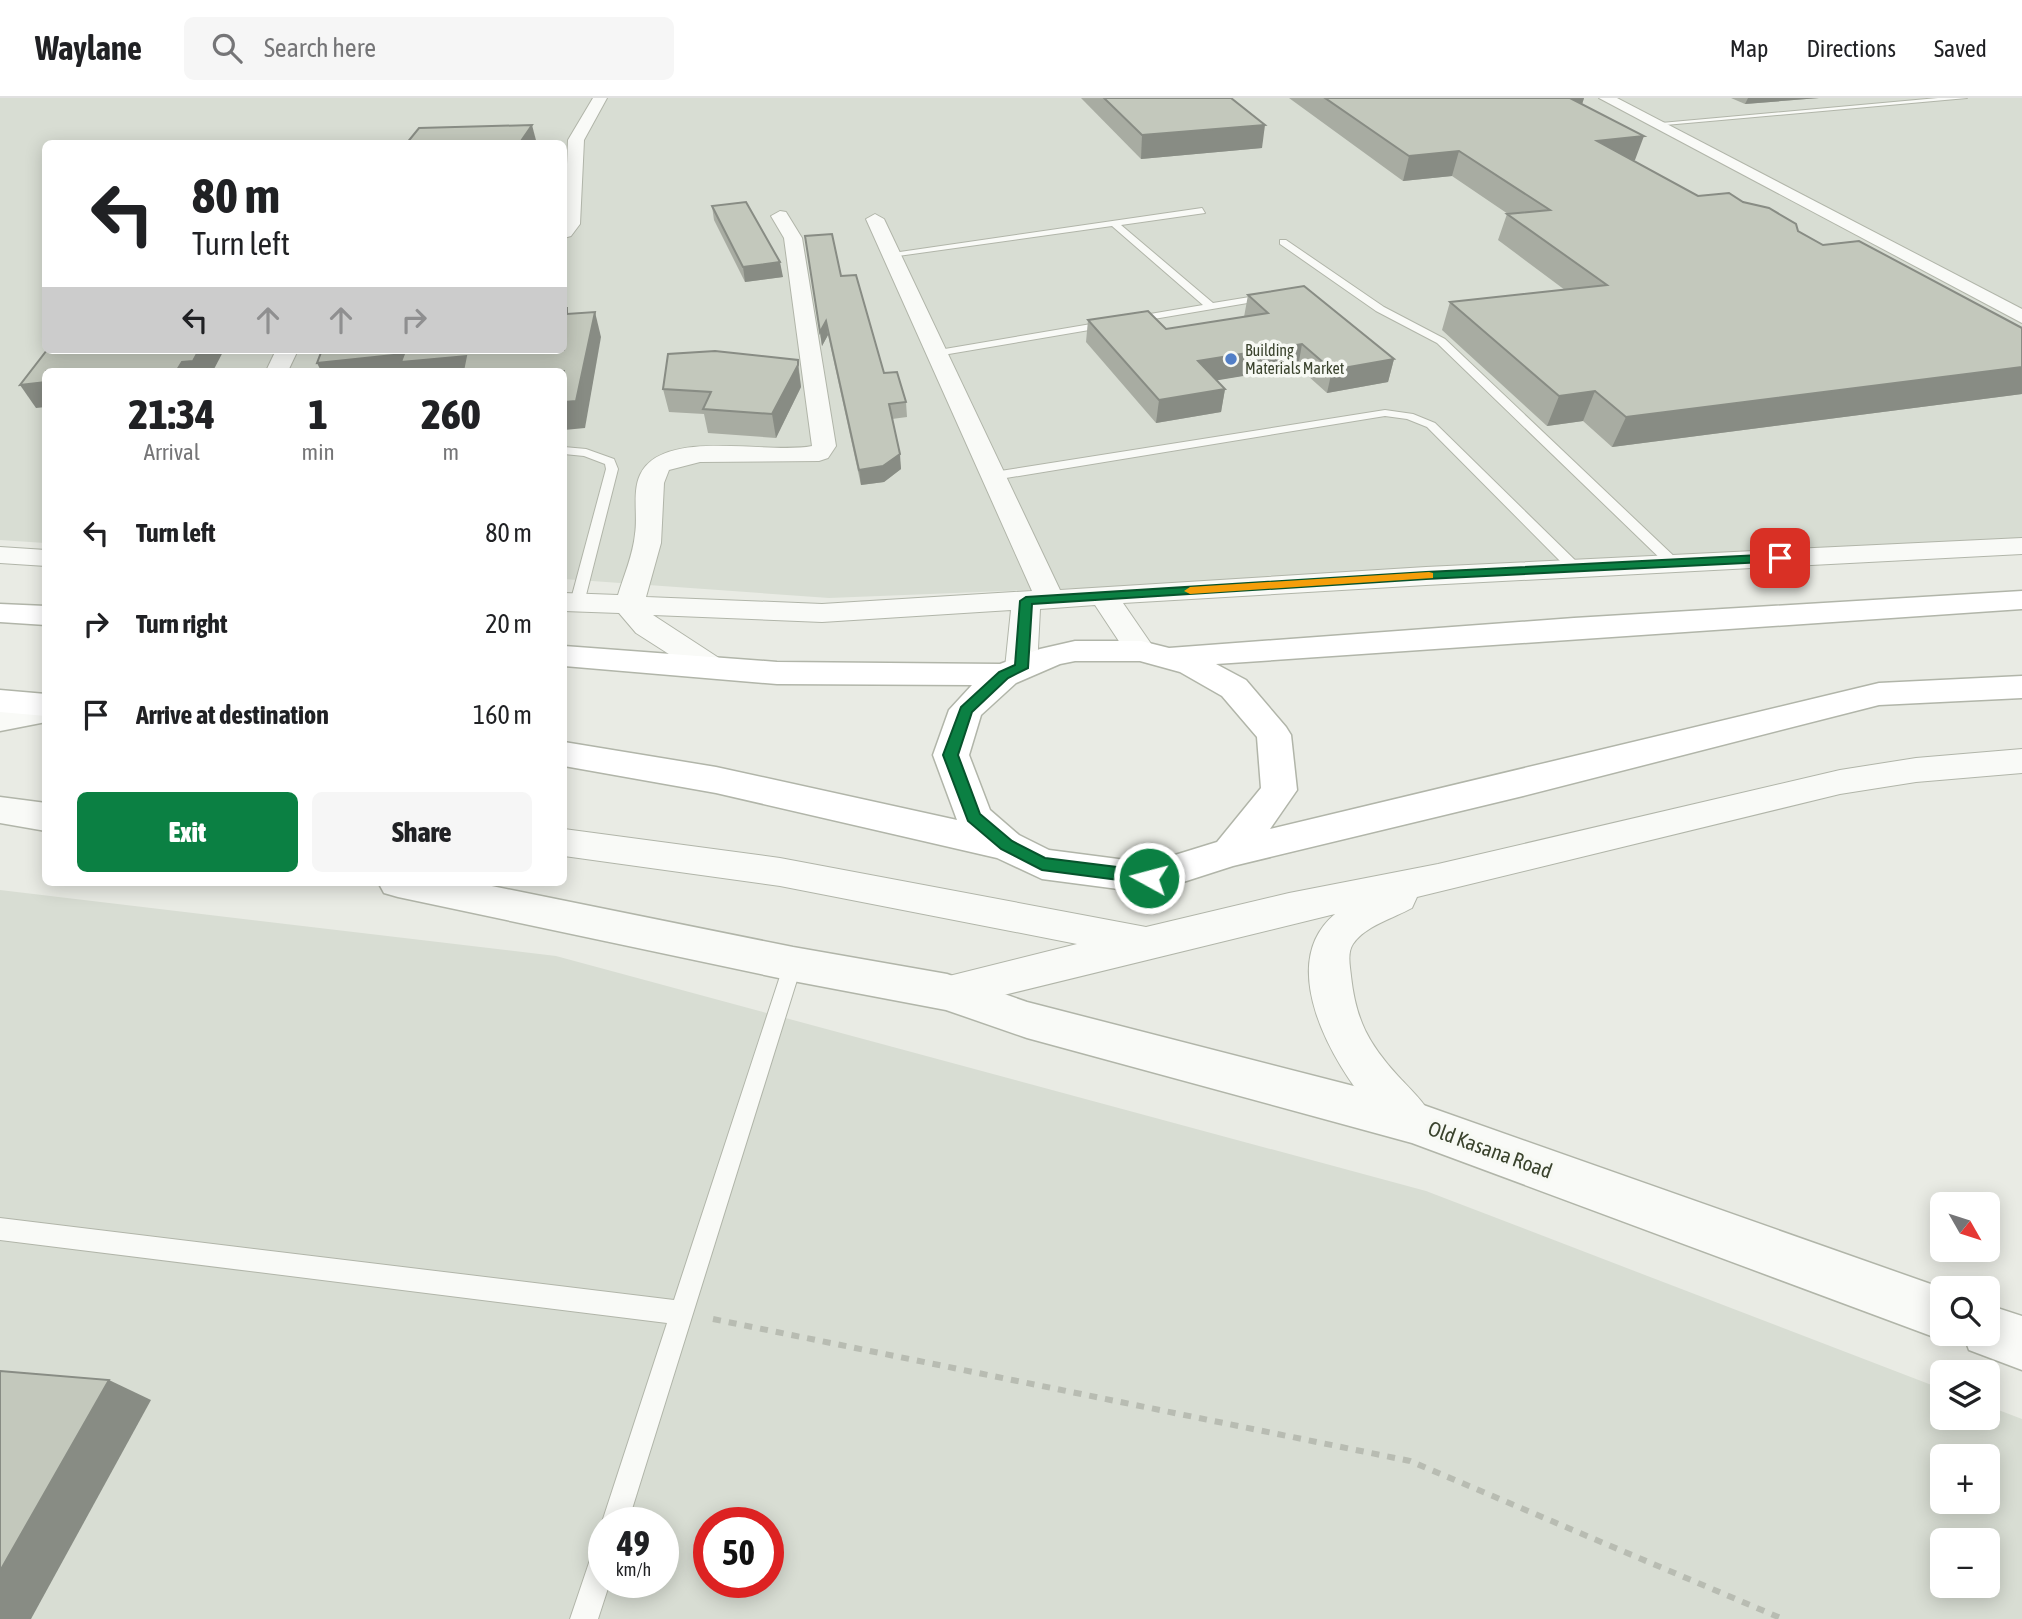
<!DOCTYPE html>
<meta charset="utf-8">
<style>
:root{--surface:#fff;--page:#f6f6f6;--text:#202124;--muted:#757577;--line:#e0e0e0;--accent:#0b8043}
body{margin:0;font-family:"Asap Condensed",sans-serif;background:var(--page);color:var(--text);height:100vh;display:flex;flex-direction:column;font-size:26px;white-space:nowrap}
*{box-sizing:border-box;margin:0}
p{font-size:23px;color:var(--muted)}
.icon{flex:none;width:38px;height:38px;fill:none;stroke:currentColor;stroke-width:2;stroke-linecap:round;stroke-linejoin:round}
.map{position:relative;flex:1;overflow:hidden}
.sheet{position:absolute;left:42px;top:270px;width:525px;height:518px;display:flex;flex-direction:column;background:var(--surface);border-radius:10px;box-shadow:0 4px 18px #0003}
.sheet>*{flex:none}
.top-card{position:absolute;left:42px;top:42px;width:525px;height:214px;border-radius:10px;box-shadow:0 4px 18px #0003;background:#fff;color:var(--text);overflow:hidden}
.needle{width:46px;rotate:129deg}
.tools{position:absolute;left:1930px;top:1094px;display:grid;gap:14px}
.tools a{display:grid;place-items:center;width:70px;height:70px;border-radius:10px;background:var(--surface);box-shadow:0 4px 18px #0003;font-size:35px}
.speed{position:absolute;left:588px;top:1409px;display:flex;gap:14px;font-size:35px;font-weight:700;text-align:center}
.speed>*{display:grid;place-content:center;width:91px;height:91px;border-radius:50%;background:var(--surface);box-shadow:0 4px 18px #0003;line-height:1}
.speed small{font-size:18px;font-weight:400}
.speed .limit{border:10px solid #d22;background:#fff;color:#111}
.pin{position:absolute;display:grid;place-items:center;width:60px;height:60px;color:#fff;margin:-30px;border-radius:14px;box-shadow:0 4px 10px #0006}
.me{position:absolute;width:77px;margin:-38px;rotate:277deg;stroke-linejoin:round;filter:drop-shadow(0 0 5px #0008)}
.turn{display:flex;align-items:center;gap:24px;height:147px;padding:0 35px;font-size:32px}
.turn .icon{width:91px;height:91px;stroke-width:2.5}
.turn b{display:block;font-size:49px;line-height:60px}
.lanes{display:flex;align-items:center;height:66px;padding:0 35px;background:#0003;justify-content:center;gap:35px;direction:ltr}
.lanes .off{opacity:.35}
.eta{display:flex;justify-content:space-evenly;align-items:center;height:119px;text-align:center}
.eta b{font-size:42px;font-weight:800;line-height:49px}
.cta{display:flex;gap:14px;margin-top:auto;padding:14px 35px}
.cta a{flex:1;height:80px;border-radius:10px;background:var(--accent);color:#fff;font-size:28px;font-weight:800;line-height:80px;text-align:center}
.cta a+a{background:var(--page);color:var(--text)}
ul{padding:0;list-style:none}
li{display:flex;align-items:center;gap:21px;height:91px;padding:0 35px}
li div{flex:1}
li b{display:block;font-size:26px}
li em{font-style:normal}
header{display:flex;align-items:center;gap:42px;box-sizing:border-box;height:98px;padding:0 35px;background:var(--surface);border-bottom:2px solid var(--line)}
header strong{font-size:33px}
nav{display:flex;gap:38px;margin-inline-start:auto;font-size:24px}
.search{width:490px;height:63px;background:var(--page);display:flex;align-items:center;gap:18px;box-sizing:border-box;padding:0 24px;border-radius:10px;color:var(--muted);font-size:26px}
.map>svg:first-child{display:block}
.built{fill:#d8ddd3;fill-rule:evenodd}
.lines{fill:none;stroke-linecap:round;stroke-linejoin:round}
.service-casing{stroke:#b1b5a9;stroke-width:2}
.minor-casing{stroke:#b1b5a9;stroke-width:2}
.tertiary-casing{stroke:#b1b5a9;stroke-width:3}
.secondary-casing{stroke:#b1b5a9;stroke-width:3}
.path{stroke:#b8bcb2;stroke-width:6;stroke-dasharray:8 8;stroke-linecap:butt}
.service{fill:#f9faf7;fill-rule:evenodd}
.minor{fill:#f9faf7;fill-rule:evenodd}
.tertiary{fill:#f9faf7;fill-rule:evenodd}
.secondary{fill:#fff;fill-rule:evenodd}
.wall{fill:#a8aca2}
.shaded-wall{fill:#888c84}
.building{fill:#c3c8bc;stroke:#888c84;stroke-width:2}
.route{fill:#0b8043;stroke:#07532c;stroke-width:2}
.slow{fill:#f59e0b}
.poi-dot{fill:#527fc7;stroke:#f7f9f4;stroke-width:2.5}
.labels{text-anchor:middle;stroke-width:7;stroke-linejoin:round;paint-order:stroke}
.far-poi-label{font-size:16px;fill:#3a432d;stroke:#f7f9f4;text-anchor:start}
.near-street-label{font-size:21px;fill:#3a432d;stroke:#f7f9f4}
</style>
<header>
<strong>Waylane</strong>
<div class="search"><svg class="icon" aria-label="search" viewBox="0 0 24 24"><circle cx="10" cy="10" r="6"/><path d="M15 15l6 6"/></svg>Search here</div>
<nav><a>Map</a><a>Directions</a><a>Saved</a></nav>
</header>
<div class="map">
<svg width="2022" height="1521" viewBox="0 0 2022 1521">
<rect width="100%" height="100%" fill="#e9ebe4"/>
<!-- built -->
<g class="built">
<path d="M0 0H2022V453L829 500 564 481V273H46L45 445 0 442ZM46 46H564V252H46Z"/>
<path d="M0 792 556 858 1426 1093 1942 1291V1320H1988V1308L2022 1321V1521H0ZM1942 1358H1988V1404H1942ZM604 1424H663V1484H604ZM709 1424H768V1484H709ZM1942 1442H1988V1488H1942Z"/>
</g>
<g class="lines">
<defs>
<g id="service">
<polygon points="1938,0 1967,0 1654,28 1650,26"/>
<polygon points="1202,110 1205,115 1121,127 1213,205 1268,196 1273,199 1271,201 937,258 933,257 933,253 1203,207 1112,128 891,159 886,156"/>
<polygon points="1280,142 1286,142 1384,209 1445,241 1678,462 1678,468 1668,468 1437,245 1376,213 1280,146"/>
<polygon points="1385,312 1413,316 1435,325 1580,467 1580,473 1570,473 1427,329 1407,321 1385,318 994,382 988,378 994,374"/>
<polygon points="564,349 586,351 614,361 618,371 584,505 577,509 570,505 606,371 605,366 584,358 564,356"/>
<polygon points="793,858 800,861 802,866 628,1424 604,1424 604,1429 602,1424 667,1225 0,1142 0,1120 674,1202 784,866 786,861"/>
<polygon points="604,1447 604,1484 610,1484 598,1521 570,1521 594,1450"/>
</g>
<g id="minor">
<polygon points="593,0 607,0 584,42 580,126 571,138 564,140 568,42"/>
<polygon points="1599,0 1617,0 2022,211 2022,225"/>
<path d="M780 113 786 114 802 140 836 348 828 360 819 363 700 364 669 372 664 385 661 445 646 499 822 506 1032 493 866 121 875 116 884 121 1060 492 1426 469 2022 440V456L1426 487 1123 505 1156 553 1152 560 1141 563 1130 560 1095 507 1040 511 1037 570 1032 577 1021 580 1010 577 1005 570 1011 512 822 524 653 517 722 562 727 569 722 576 711 579 700 576 636 535 619 515 564 513V495L618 497C624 477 633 457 635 436 638 418 632 394 640 377 662 329 769 357 812 348L784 140 771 118Z"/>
<polygon points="276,252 298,252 288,273 266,273"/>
<polygon points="0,449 46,452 46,468 0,465"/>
<path d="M2022 651V675L1916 684 1840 696 1417 799 1412 810C1394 820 1365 828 1353 846 1347 855 1350 868 1351 878 1356 922 1368 945 1398 978 1412 993 1426 1005 1434 1024L1428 1038 1412 1044C1394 1037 1385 1025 1372 1011 1332 965 1275 866 1335 816L947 911 933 906 927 894 933 882 1077 846 780 788 564 758V731L780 760 1146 829 1289 795 1438 766 1840 672 1916 660Z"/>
</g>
<g id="tertiary">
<polygon points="46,602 46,624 0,633 0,609"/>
<polygon points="0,699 46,705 46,733 0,725"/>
<polygon points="378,784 472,784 793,849 947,876 1027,904 1412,1003 1942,1190 1942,1236 1958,1236 1942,1242 1412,1045 1027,940 946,912 793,883 398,799 384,795"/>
<polygon points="1988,1207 2022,1218 2022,1272 1969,1252 1963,1236 1988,1236"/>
</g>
<g id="secondary">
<path d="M2022 493V511L1216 566 1246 582 1286 629 1291 637 1297 692 1270 731 1879 585 2022 578V600L1879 607 1523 698 1233 768 1149 795 1042 781 997 760 716 695 564 668V644L716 669 957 722 933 657 949 612 972 587 777 586 564 568V548L777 564 1000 566 1040 551 1075 543H1141L1169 550 1574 520ZM1075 563H1140L1180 574 1222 598 1257 639 1261 690 1217 744 1149 765 1049 752 1019 737 990 712 969 657 981 617 1016 585 1060 566Z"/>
<polygon points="0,506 46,508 46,527 0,524"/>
<polygon points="0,592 46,596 46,618 0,614"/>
</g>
</defs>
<!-- service casing -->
<use href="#service" class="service-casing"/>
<!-- minor casing -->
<use href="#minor" class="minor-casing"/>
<!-- tertiary casing -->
<use href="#tertiary" class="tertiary-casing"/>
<!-- secondary casing -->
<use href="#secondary" class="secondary-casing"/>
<!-- path -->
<polyline class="path" points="713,1221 1410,1363 1783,1521"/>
<!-- service -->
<use href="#service" class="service"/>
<!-- minor -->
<use href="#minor" class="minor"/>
<!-- tertiary -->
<use href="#tertiary" class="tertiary"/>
<!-- secondary -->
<use href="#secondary" class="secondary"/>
</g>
<!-- wall -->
<g class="wall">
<polygon points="1081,0 1231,0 1262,50 1141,61"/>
<polygon points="1289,0 1584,0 1582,6 1635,62 1633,62 1698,98 1743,104 1823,147 2022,230 2022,296 1612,349 1583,323 1547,328 1442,232 1450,204 1565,192 1498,142 1507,116 1508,116 1452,78 1403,83"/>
<polygon points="1731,0 1819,0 1745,6"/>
<polygon points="712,108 783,179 745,184 714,122"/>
<polygon points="807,152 841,178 884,275 906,304 907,319 892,321 901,371 884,384 861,387 828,237 822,248"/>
<polygon points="1248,197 1394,261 1388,284 1327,295 1298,269 1216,282 1225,291 1221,314 1156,325 1086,244 1088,222 1166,231 1244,219"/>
<polygon points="798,262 801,289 776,340 708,335 704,316 669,314 663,291"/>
</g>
<!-- shaded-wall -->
<g class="shaded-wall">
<polygon points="1570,0 1584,0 1577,22"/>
<polygon points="1748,0 1819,0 1745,6"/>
<polygon points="532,27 537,46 519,46"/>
<polygon points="1265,27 1262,50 1141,61 1142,37"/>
<polygon points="1644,38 1635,62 1589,67 1597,43"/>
<polygon points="1459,53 1452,78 1403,83 1409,58"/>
<polygon points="780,164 783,179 745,184 743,169"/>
<polygon points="595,214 601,239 585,330 564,332 564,304"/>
<polygon points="826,223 828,237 822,248 820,234"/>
<polygon points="1302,246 1298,269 1195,286 1198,263"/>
<polygon points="199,252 224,252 213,273 166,273"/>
<polygon points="404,256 466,258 472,273 321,273 317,265"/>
<polygon points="1394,261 1388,284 1327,295 1332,272"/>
<polygon points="798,267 801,289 776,340 772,316"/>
<polygon points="2022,269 2022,296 1612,349 1626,319"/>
<polygon points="46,284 46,309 36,310 20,287"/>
<polygon points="1225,291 1221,314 1156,325 1159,302"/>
<polygon points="1595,293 1583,323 1547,328 1559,298"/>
<polygon points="900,356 901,371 884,384 861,387 859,372"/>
<polygon points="109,1282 151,1302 31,1521 0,1521 0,1473"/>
</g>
<!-- building -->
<g class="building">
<polygon points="1104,0 1231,0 1265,27 1142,37"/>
<polygon points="1325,0 1573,0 1570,0 1644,38 1597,43 1698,98 1729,95 1743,104 1769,110 1796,126 1798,133 1823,147 1859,143 2022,230 2022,269 1626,319 1595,293 1559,298 1450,204 1607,187 1507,116 1550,112 1459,53 1409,58"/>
<polygon points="532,27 519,46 406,46 419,30"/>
<polygon points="746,104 780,164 743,169 712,108"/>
<polygon points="832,136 841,178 856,177 884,275 897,274 906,304 889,306 900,356 883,368 859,372 826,223 820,234 805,138"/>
<polygon points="1304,188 1394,261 1332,272 1302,246 1198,263 1225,291 1159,302 1088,222 1148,213 1166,231 1268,215 1248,197"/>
<polygon points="564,210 567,210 567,216 595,214 576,303 564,304 564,273 463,273 466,258 401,264 404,256 317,265 322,252 564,252"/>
<polygon points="47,252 199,252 193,263 182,264 177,272 166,273 46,273 46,284 20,287"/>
<polygon points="715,253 798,262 798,267 772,316 703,311 711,294 663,291 668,256"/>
<polygon points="0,1273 109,1282 0,1473"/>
</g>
<!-- route -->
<polygon class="route" points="1780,456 1785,457 1785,463 1426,481 1032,506 1028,570 1008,580 972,614 958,657 980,716 1012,743 1045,760 1149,773 1157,780 1149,786 1042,772 1001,751 968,723 943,657 961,609 999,574 1015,567 1020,503 1026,499 1426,474"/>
<!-- slow -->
<polygon class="slow" points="1429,474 1433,475 1433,480 1190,496 1184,493 1190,489"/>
<!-- markers -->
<circle class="poi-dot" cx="1231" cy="261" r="7"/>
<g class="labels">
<!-- far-poi labels -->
<g class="far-poi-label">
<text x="1245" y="258">Building<tspan x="1245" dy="18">Materials Market</tspan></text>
</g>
<!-- near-street labels -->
<g class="near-street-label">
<text transform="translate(1490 1052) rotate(20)" y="7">Old Kasana Road</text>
</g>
</g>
</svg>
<div class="tools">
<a><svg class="needle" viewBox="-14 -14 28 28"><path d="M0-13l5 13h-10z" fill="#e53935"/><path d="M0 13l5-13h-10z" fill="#757577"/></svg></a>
<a><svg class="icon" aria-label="search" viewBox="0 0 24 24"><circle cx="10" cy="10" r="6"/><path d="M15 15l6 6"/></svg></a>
<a><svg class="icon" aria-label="layers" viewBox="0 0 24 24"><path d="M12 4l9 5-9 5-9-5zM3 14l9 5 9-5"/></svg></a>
<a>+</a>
<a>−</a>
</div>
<div class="speed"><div>49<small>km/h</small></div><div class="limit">50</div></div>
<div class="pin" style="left:1780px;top:460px;background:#d93025"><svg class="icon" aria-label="arrive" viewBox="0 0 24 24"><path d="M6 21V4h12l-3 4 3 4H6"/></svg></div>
<svg class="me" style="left:1149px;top:780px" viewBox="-20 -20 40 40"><circle r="17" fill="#0b8043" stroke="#fff" stroke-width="3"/><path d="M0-11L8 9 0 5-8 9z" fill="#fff"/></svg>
<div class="top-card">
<div class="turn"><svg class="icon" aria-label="left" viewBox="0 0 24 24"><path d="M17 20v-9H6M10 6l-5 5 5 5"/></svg><div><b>80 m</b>Turn left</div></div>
<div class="lanes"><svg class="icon" aria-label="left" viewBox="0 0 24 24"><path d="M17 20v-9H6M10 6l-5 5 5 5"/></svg><svg class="icon off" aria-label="ahead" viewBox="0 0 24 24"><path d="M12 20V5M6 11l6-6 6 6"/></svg><svg class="icon off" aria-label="ahead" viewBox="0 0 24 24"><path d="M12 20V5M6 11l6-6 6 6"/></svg><svg class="icon off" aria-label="right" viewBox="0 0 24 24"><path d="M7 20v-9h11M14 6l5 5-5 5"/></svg></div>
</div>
<section class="sheet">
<div class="eta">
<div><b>21:34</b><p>Arrival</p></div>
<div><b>1</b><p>min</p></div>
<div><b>260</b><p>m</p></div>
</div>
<ul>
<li><svg class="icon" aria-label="left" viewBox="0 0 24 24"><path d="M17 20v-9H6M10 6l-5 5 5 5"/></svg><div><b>Turn left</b></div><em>80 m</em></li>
<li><svg class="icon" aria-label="right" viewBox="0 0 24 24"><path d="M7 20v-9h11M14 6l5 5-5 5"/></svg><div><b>Turn right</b></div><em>20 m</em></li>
<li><svg class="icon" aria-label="arrive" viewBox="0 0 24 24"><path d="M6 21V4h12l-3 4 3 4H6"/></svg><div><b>Arrive at destination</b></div><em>160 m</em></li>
</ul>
<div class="cta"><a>Exit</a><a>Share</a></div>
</section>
</div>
